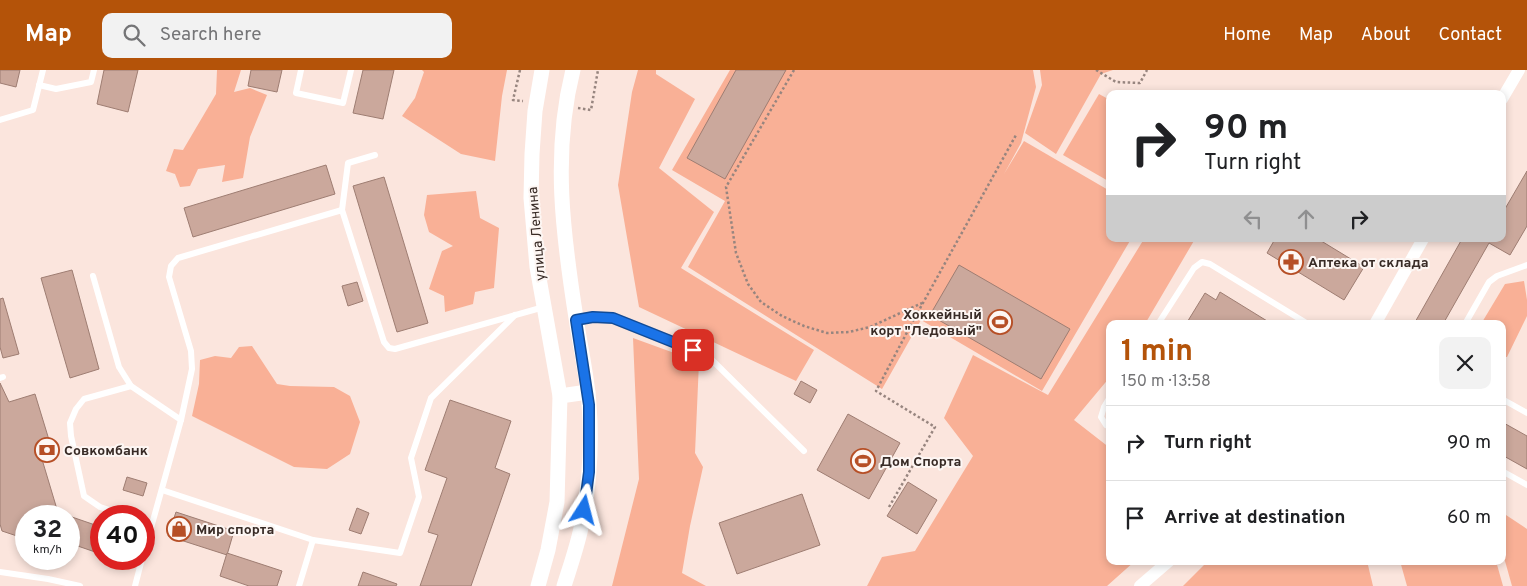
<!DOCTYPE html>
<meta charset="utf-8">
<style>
:root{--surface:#fff;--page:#f2f2f2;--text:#202124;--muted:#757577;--line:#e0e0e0;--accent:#b45309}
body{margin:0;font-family:Overpass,sans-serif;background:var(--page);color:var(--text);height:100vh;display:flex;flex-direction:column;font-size:19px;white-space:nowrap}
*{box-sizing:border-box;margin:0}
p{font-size:16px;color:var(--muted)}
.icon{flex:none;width:28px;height:28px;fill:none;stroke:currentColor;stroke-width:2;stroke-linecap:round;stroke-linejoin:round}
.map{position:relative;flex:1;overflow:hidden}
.side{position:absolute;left:1106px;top:250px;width:400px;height:245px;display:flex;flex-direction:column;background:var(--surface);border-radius:10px;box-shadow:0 2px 8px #0003}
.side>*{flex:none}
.banner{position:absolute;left:1106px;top:20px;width:400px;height:152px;border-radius:10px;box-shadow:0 2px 8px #0003;background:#fff;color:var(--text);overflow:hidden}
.speed{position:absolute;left:15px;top:435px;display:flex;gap:10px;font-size:25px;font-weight:700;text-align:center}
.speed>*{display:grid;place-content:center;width:65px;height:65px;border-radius:50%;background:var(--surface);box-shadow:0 2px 8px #0003;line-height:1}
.speed small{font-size:12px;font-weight:400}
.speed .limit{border:8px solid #d22;background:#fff;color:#111}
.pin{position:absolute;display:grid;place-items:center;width:42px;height:42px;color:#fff;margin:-21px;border-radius:10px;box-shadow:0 2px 8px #0006}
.me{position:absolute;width:55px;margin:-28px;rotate:9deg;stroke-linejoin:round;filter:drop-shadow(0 0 4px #0008)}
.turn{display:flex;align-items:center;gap:18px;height:105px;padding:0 15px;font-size:22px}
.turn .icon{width:65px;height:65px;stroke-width:2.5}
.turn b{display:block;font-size:35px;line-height:42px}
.lanes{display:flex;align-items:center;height:48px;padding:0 15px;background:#0003;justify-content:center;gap:25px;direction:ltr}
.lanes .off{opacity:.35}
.round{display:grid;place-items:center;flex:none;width:52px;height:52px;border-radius:10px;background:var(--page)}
.headline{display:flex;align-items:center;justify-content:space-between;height:85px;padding:0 15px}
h1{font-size:30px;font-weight:700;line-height:38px;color:var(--accent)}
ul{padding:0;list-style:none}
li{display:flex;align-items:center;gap:15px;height:75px;padding:0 15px;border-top:1px solid var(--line)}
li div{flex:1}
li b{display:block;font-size:19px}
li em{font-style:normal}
header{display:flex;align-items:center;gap:30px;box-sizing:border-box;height:70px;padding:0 25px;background:var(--accent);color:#fff}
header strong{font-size:24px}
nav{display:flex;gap:28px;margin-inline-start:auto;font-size:18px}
.search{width:350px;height:45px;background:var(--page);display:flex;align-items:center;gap:12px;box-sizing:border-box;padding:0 18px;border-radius:10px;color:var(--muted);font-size:19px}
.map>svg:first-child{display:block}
.green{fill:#f9b096}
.building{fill:#cba89c;stroke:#9e7d72}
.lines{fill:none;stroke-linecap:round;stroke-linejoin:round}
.path{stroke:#97857f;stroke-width:2.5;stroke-dasharray:2.5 2.5;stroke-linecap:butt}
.service{stroke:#fff;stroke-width:6}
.minor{stroke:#fff;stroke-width:12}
.tertiary{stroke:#fff;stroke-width:15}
.route-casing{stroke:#114b97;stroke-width:12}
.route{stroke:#1a73e8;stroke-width:9}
.labels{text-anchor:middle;stroke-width:4;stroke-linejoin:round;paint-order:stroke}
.street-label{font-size:14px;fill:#382b26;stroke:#fdf6f3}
.poi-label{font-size:14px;font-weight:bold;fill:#382b26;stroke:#fdf6f3;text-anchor:start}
</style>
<header>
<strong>Map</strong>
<div class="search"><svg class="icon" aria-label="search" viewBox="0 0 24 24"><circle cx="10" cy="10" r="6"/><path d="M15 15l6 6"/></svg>Search here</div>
<nav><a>Home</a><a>Map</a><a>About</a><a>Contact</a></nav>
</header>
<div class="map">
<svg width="1527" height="516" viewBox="0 0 1527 516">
<rect width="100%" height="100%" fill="#fbe5dd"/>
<!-- green -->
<g class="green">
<polygon points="217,0 241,0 234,22 250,18 267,25 250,67 243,108 222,112 225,95 198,99 190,116 180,117 175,104 166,101 174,79 183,80 216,24"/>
<polygon points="422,0 507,0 502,26 495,91 461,84 402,46 415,28 424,2"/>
<polygon points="638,0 656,0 656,4 695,29 659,98 714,142 681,198 814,280 796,311 639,237 618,115 632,22"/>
<polygon points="730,0 1033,0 1036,17 1021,73 1004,104 1024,71 1110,121 1110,169 1131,169 1042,321 921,250 882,319 688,197 725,131 672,100"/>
<polygon points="1040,0 1113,0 1101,4 1056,84 1025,63 1042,15"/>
<polygon points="1099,24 1110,30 1110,112 1063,85"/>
<polygon points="476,121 480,148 499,158 494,218 475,222 473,234 445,242 444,226 429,219 442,181 453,176 429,162 424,145 427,125"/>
<polygon points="1144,169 1195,169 1145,254 1110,254 1110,307 1074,350 1110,378 1110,491 1135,491 1107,516 867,516 882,487 915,481 973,386 944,348 973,285 1048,325"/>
<polygon points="1524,211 1527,230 1527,246 1507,287 1503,287 1502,254 1481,254 1505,214"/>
<polygon points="633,268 699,292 695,383 703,397 690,456 682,503 706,516 612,516 639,409"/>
<polygon points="252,276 277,314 290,316 334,317 350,326 360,352 350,384 327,399 294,397 192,346 199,314 200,290 215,286 231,288 239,277"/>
<polygon points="1506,445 1527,459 1527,516 1512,516 1503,484 1503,450"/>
<polygon points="1208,491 1367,491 1373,516 1183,516"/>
<polygon points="1400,491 1496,491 1503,516 1407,516"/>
</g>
<!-- building -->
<g class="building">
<polygon points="0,0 20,0 16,17 0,13"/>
<polygon points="104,0 138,0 128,42 97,34"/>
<polygon points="251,0 282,0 277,22 248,16"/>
<polygon points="363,0 394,0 383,49 353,43"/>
<polygon points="736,0 786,0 725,109 687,88"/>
<polygon points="326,95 335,124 193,167 184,138"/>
<polygon points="1527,101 1527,156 1510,185 1489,173 1443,254 1414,254 1462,169 1502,169 1502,144"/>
<polygon points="384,107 428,253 397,262 353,116"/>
<polygon points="1275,169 1318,169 1364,197 1344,230 1267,183"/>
<polygon points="959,195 1070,259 1041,309 930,245"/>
<polygon points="72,200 99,299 70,308 41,208"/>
<polygon points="357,212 363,231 348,236 342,216"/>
<polygon points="1220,222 1272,254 1186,254 1205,223 1216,230"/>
<polygon points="3,228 19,284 3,288 0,277 0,229"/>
<polygon points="801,311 817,320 810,333 794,324"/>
<polygon points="0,313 9,332 35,324 53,383 41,386 59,446 26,446 26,469 2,461 0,454"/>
<polygon points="450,330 511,351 495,398 510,404 471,516 420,516 438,465 428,462 447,408 425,400"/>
<polygon points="848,344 900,373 869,429 817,400"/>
<polygon points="1502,352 1527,366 1527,399 1502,385"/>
<polygon points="127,407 147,413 143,426 123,420"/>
<polygon points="908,412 937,430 917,464 887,446"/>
<polygon points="802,424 820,475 737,504 719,453"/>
<polygon points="357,438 369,443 361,464 349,460"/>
<polygon points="176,442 234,461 227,485 168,466"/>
<polygon points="69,446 101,457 101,484 69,473"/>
<polygon points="227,483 282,501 277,516 249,516 220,506"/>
<polygon points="363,502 397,514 396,516 358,516"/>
</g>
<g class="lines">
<!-- path -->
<g class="path">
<polyline points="520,0 513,30 523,31"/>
<polyline points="794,0 726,117 736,183 748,214 761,232 782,246 804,256 827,263 849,262 870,257 922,233"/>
<polyline points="1096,0 1116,12 1140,13 1147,0"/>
<polyline points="578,38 591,40 598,0"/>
<polyline points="889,437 935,357 876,321 913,251 1016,65"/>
</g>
<!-- service -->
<g class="service">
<polyline points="301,0 296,23 343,33 351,0"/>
<polyline points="39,15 56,19 91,12 94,0"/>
<polyline points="0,50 33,40 43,0"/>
<polyline points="342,140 348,93 375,85"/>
<polyline points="93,206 119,297 131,316"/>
<polyline points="577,250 593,247 613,248 709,287 804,381"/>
<polyline points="1158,254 1194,198 1202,192 1210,194 1308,254"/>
<polyline points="1465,254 1489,212 1497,206 1527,195"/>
<polyline points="0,308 3,307"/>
<polyline points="1110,327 1104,337 1101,347 1106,355 1110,357"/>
<polyline points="1502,329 1527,343"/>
<polyline points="1502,401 1527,415"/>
<polyline points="162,420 313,470"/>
<polyline points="128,446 100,437 84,426 71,366 70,353 76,339 84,329 131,316 181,350"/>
<polyline points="144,483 181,350 192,299 191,281 169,207 171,196 178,188 342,140 384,272 389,278 395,279 544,237"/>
<polyline points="0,502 48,509 80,516"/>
<polyline points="135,516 142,489"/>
<polyline points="299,516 313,470 400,483 419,427 411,388 431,328 515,245"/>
</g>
<!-- minor -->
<g class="minor">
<polyline points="1502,29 1519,0"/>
<polyline points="1375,254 1423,169"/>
<polyline points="1140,516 1169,491"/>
</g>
<!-- tertiary -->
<g class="tertiary">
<polyline points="560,326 588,322"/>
<polyline points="538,516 548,480 557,432 560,326 537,197 531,128 532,84 535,41 542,0"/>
<path d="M564 516C570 497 577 477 581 458 589 419 592 373 589 334 587 305 580 276 576 248 563 165 552 83 573 0"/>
</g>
</g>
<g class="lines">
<defs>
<polyline id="route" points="584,440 589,402 589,335 576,250 593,247 613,248 693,280"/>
</defs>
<!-- route casing -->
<use href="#route" class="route-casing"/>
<!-- route -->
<use href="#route" class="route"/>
</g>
<!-- icons -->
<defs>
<symbol id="pharmacy-ring" viewBox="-11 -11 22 22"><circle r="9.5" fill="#fdf6f3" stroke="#b64f26" stroke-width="1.5"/><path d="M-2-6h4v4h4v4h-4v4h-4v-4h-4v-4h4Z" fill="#b64f26"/></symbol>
<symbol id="stadium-ring" viewBox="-11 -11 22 22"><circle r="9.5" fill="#fdf6f3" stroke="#b64f26" stroke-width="1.5"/><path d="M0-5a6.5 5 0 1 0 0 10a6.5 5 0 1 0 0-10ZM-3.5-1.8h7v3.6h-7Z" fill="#b64f26"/></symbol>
<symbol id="bank-ring" viewBox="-11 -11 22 22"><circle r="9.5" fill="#fdf6f3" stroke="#b64f26" stroke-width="1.5"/><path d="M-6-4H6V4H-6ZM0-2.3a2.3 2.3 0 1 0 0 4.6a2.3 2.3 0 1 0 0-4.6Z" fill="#b64f26"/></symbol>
<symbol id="shop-ring" viewBox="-11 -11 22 22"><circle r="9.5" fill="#fdf6f3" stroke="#b64f26" stroke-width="1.5"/><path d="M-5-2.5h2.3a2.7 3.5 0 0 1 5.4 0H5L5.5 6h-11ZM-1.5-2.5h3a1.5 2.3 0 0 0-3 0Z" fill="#b64f26"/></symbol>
</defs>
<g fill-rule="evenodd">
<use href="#pharmacy-ring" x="1277" y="178" width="28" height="28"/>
<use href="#stadium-ring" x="986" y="238" width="28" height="28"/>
<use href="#bank-ring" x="33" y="366" width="28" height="28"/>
<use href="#stadium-ring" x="849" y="377" width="28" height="28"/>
<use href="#shop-ring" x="165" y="445" width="28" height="28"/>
</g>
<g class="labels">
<!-- street labels -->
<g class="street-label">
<text transform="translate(536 164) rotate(-95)" y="5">улица Ленина</text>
</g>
<!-- poi labels -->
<g class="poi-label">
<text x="1308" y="197">Аптека от склада</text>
<text x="982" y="249" text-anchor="end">Хоккейный<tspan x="982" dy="16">корт "Ледовый"</tspan></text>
<text x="64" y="385">Совкомбанк</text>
<text x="880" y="396">Дом Спорта</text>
<text x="196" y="464">Мир спорта</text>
</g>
</g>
</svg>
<div class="speed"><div>32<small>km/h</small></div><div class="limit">40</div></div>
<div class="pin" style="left:693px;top:280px;background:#d93025"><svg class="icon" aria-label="arrive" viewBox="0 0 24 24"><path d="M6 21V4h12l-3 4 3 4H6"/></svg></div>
<svg class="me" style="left:584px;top:440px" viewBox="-20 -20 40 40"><path d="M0-17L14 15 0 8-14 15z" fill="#1a73e8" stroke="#fff" stroke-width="4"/></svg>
<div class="banner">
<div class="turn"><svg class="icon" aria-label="right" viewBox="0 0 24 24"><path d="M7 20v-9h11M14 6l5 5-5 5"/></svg><div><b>90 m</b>Turn right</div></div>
<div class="lanes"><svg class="icon off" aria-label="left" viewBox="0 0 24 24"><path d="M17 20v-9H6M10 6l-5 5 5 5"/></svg><svg class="icon off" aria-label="ahead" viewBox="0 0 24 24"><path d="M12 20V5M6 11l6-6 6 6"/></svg><svg class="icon" aria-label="right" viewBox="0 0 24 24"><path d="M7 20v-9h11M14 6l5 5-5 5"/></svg></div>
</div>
<section class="side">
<div class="headline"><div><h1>1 min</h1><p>150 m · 13:58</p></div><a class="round"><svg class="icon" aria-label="close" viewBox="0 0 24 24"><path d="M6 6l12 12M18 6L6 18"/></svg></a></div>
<ul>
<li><svg class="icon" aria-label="right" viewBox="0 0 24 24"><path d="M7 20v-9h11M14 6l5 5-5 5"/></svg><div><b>Turn right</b></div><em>90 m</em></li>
<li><svg class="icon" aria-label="arrive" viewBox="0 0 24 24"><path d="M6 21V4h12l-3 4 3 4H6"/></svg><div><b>Arrive at destination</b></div><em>60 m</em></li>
</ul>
</section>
</div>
